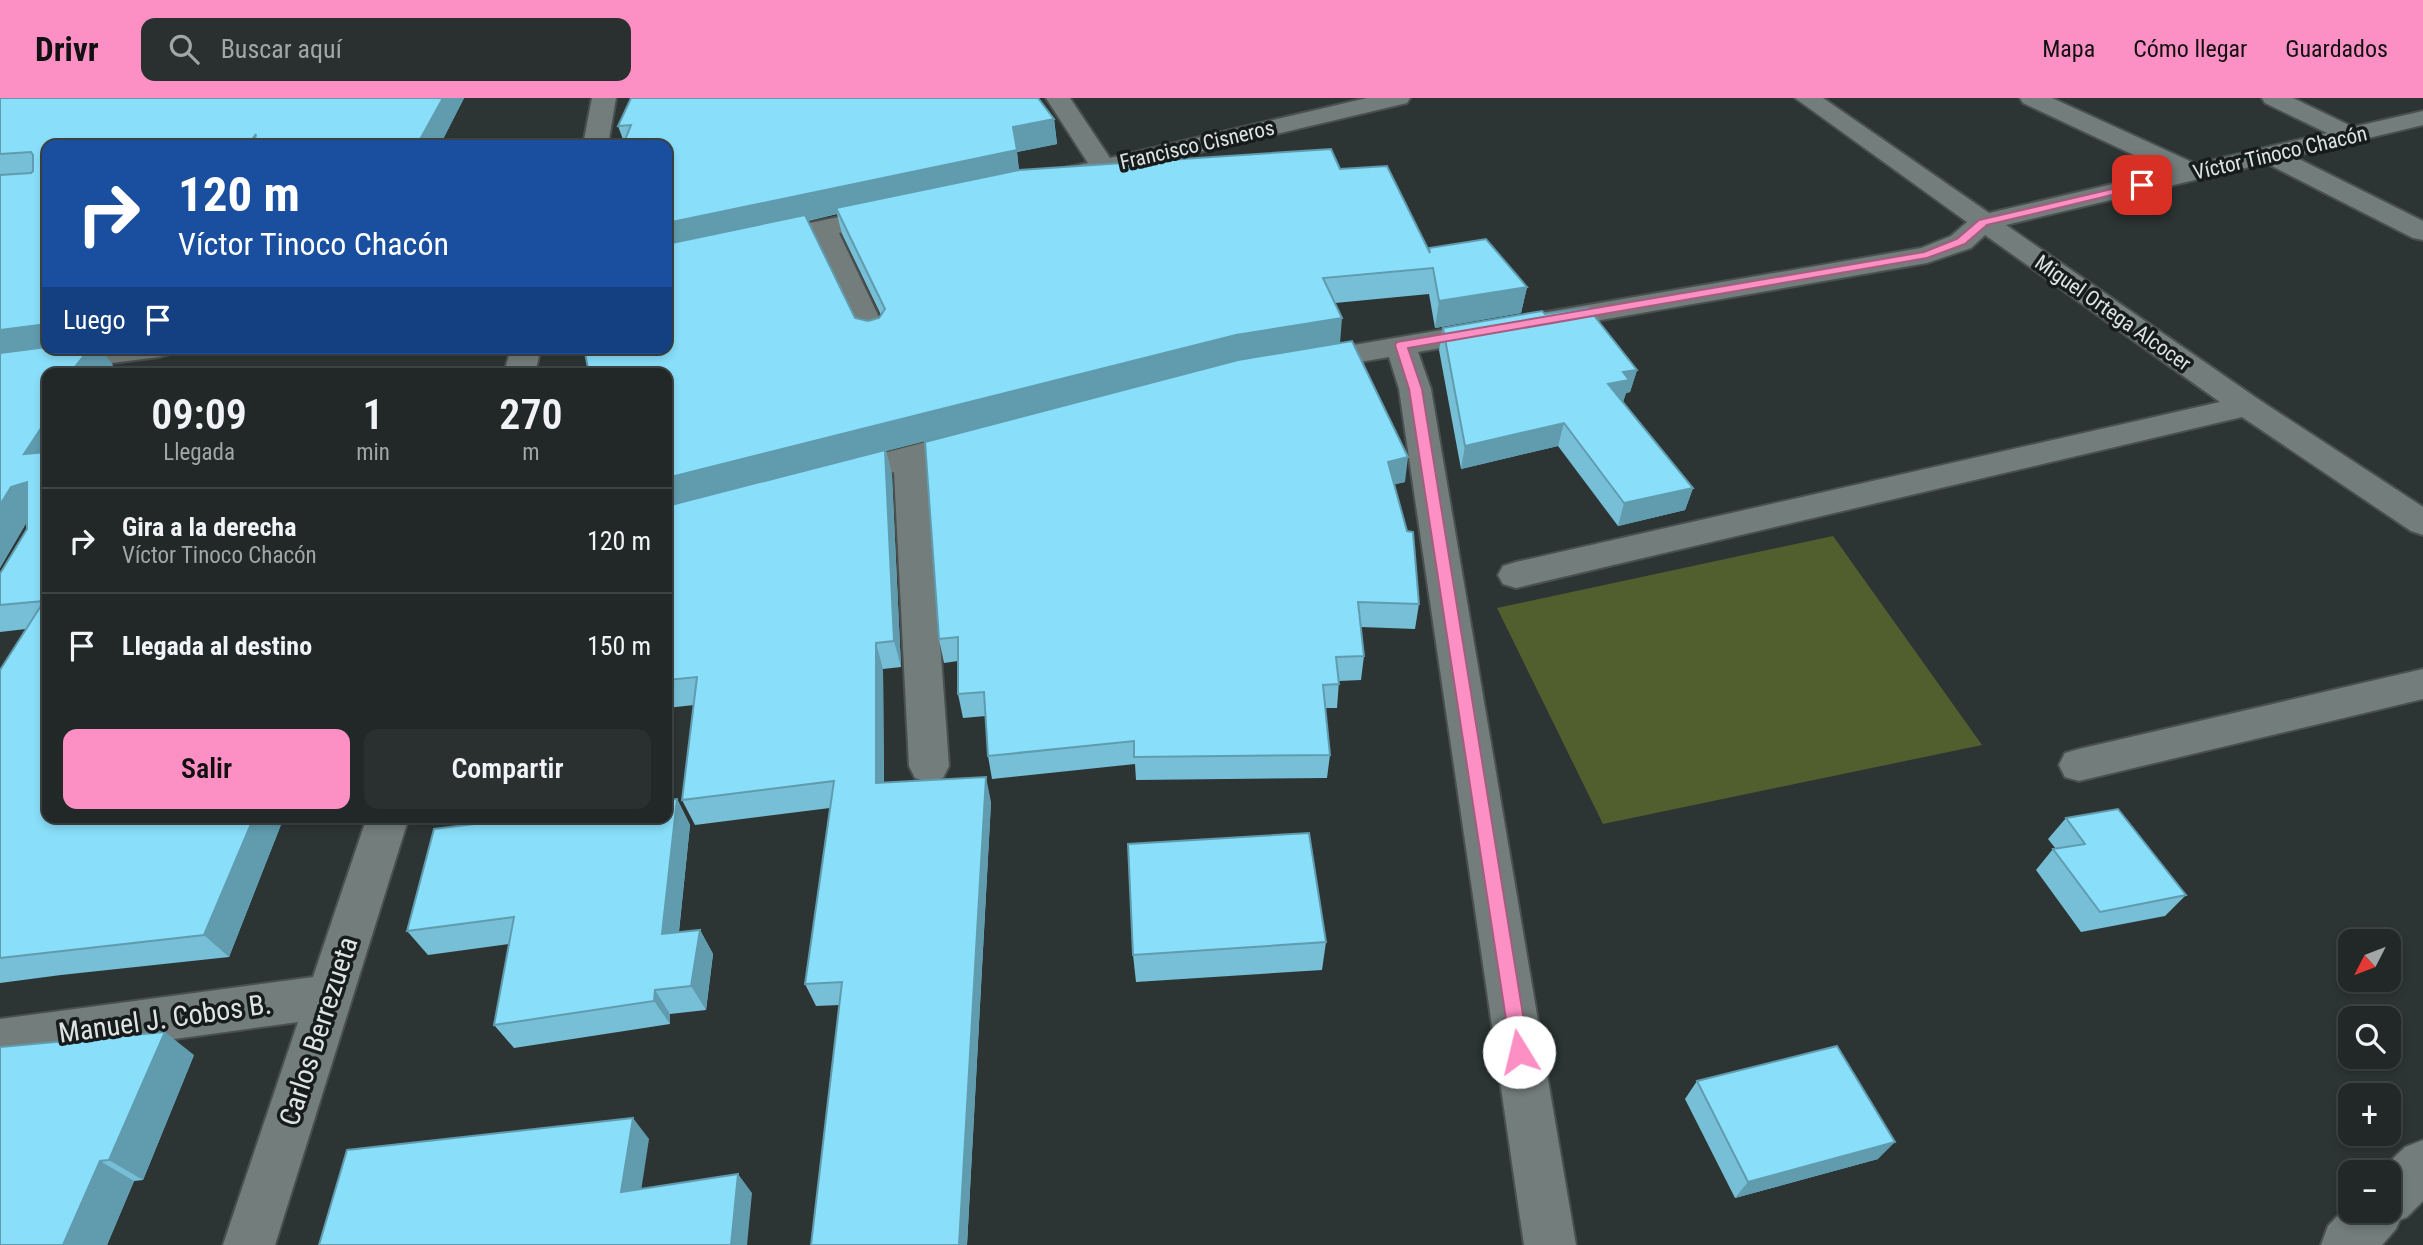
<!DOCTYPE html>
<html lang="es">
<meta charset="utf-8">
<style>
:root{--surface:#212827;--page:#29302f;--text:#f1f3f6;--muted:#a2a6a7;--line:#3e4444;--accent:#fc8fc3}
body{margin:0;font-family:"Roboto Condensed",sans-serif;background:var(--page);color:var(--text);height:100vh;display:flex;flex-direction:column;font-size:26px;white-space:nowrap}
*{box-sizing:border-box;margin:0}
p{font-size:23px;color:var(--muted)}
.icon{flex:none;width:38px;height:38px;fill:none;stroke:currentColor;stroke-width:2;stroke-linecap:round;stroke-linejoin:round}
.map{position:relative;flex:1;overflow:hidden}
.drawer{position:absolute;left:42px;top:270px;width:630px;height:455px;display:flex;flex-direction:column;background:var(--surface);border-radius:14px;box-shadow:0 4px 10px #0003,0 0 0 2px var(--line)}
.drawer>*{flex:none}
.guide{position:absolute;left:42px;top:42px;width:630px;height:214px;border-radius:14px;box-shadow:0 4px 10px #0003,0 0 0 2px var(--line);background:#1a4fa0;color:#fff;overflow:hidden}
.needle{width:46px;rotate:228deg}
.controls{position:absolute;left:2338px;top:831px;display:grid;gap:14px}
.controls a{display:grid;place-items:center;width:63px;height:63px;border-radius:14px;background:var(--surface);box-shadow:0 4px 10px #0003,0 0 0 2px var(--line);font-size:35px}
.pin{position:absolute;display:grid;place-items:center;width:60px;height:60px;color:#fff;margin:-30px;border-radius:14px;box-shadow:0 4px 10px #0006}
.me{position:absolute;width:77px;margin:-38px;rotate:351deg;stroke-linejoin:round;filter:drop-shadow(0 0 5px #0008)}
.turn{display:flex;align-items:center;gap:24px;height:147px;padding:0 21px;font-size:32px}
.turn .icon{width:91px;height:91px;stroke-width:2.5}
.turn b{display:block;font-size:49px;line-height:60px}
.then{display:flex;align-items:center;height:66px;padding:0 21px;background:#0003;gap:14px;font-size:26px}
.eta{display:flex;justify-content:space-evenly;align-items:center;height:119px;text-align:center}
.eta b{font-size:42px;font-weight:600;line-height:49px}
.primary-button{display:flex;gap:14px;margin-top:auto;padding:14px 21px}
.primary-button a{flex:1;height:80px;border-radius:14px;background:var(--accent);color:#111;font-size:28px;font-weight:600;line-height:80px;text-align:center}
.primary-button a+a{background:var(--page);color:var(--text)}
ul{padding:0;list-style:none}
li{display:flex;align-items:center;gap:21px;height:105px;padding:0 21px;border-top:2px solid var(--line)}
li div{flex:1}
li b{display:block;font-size:26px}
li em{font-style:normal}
header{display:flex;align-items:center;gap:42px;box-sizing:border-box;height:98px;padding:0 35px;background:var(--accent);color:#111}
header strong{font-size:33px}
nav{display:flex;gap:38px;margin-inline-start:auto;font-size:24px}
.search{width:490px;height:63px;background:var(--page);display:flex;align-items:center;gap:18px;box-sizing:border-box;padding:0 24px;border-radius:14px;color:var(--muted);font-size:26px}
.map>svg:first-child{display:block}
.green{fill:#515f2f}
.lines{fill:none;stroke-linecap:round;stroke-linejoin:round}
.minor-casing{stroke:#49504f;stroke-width:4}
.tertiary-casing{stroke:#49504f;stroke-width:4}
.minor{fill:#737d7b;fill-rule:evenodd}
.tertiary{fill:#737d7b;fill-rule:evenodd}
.wall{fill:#76bfd6;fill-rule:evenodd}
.shaded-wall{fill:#609bae}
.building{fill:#89def9;stroke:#609bae;stroke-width:2}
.route{fill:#fc8fc3;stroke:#a45d7f;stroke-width:2}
.labels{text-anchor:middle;stroke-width:7;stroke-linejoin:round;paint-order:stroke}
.far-street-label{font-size:21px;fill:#dee4e3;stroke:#171b1b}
.near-street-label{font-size:28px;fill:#dee4e3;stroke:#171b1b}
</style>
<header>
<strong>Drivr</strong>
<div class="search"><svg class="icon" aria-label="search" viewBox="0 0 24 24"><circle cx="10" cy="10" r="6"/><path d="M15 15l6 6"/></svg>Buscar aquí</div>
<nav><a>Mapa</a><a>Cómo llegar</a><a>Guardados</a></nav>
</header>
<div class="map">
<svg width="2423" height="1147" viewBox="0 0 2423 1147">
<rect width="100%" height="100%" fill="#2c3534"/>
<!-- green -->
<polygon class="green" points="1833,438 1982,647 1603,726 1497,510"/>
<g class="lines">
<defs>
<g id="minor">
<polygon points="592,0 616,0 608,47 583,47"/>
<polygon points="1046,0 1070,0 1110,60 1367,0 1410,0 1407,5 1069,85 1060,83 1056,77 1060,71 1088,65"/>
<polygon points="1795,0 1823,0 1989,115 2168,73 2023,5 2020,0 2052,0 2196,66 2327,35 2265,5 2262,0 2293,0 2353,29 2423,13 2423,27 2293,58 2423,123 2423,142 2413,140 2266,65 2006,127 2258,301 2423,409 2423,437 2411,433 2242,319 1516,490 1503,486 1498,477 1503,468 1516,464 2220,304 1985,137 1971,150 1927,165 1418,254 1431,291 1576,1147 1524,1147 1399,291 1389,259 1307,273 1296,271 1292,264 1296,257 1307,255 1921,150 1951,138 1967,124"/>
<polygon points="891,108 901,110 904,116 901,122 839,135 888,238 884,244 873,247 862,244 858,238 814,140 667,171 667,155"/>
<polygon points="84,250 174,250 170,256 159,259 0,279 0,261"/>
<polygon points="511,250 541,250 535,275 504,275"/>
<polygon points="976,331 988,334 992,341 988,348 927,365 949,668 943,680 929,684 915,680 909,668 894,374 838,389 826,386 821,378 826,370"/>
<polygon points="2423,571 2423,601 2079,683 2065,679 2059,667 2065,655 2079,651"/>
<polygon points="367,719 409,719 275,1147 223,1147 298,924 0,965 0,921 313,879"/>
</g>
<polygon id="tertiary" points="2423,1042 2423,1103 2407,1119 2400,1122 2396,1131 2382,1147 2321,1147 2328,1128 2350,1105 2350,1113 2389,1113 2389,1074 2379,1074 2405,1049"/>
</defs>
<!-- minor casing -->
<use href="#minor" class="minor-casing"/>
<!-- tertiary casing -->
<use href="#tertiary" class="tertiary-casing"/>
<!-- minor -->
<use href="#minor" class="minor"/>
<!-- tertiary -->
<use href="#tertiary" class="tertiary"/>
</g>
<!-- wall -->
<g class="wall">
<polygon points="0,0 464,0 440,47 47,47 47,250 113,267 47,275 47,719 284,719 229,859 61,877 0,885 0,572 26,531 0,534 0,475 1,474 27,431 27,423 0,470"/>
<path d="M1054 21 1057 46 1017 54 1019 72 1340 71 1428 153 1527 189 1521 215 1435 230 1429 196 1335 205 1340 245 1405 384 1394 386 1419 506 1415 531 1361 529 1364 558 1361 582 1339 583 1337 610H1325L1330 657 1327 680 1136 682 1135 666 992 681 988 658 986 618 963 620 958 596V563L944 565 939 541 1131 290 886 353 892 378 901 569 883 571 884 684 991 704 967 1147H811L840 907 816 908 805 886 830 710 695 727 682 702 694 607 667 610V250L624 44 618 28ZM837 116 842 136 881 217 879 220 868 223 855 220 808 123Z"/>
<polygon points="1545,216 1637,272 1630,294 1626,295 1623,304 1693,390 1685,412 1618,428 1558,348 1461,371 1439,252 1443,230"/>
<polygon points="677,701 690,727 679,834 700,832 713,856 706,912 670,916 670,926 514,950 494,927 509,846 428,857 407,833"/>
<polygon points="2066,720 2186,797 2165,818 2081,834 2036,772 2053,751 2056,751 2048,741"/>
<polygon points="1326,844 1322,872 1136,884 1133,857"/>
<polygon points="194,957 143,1082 134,1083 107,1147 0,1147"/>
<polygon points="1697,983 1878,1061 1735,1100 1685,1001"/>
</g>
<!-- shaded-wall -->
<g class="shaded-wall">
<polygon points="443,0 464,0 440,47 417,47"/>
<polygon points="1054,21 1057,46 1017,54 1019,77 836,110 837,116 667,153 667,125 1013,29"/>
<polygon points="256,36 262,47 248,47"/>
<polygon points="1527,189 1521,215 1435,230 1439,203"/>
<polygon points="1342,220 1340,246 1236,263 886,353 892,378 901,569 894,543 667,409 667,380 1236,237"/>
<polygon points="47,226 47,250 0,258 0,232"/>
<polygon points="90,250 100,250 113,267 108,275 70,275"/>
<polygon points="1637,272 1630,294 1626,295 1623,304 1608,286 1623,274"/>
<polygon points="47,321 47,377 24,356"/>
<polygon points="1564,325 1558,348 1461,371 1465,348"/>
<polygon points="1408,359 1405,384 1385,389 1388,364"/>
<polygon points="27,384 33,414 0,470 0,407 11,389"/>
<polygon points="1693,390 1685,412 1618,428 1624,405"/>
<polygon points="876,545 883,571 884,710 876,685"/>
<polygon points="986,679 991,704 967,1147 959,1147"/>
<polygon points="677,701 690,727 676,860 662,836"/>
<polygon points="254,719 284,719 229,859 204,837"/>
<polygon points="700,832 713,856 706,912 691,888"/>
<polygon points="655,892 670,916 670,926 654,903"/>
<polygon points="165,934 194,957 143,1082 109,1062"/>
<polygon points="633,1020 649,1041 638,1113 621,1094"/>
<polygon points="1895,1044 1878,1061 1735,1100 1748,1084"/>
<polygon points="100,1063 134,1083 107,1147 63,1147"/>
<polygon points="738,1076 752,1095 747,1147 731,1147"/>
</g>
<!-- building -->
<g class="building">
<polygon points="0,0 443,0 417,47 254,47 256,36 248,47 47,47 47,226 0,232 0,77 31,75 33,73 33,57 31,54 0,56"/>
<polygon points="631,0 1038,0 1054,21 1013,29 1017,52 667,125 667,47 623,47 631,27 618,28"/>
<polygon points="1331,51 1340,71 1387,68 1430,155 1429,150 1486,141 1527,189 1439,203 1433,170 1323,180 1342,220 1236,237 667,380 667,275 589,275 584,250 667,250 667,146 805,117 855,220 868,223 879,220 885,211 836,110 1019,72"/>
<polygon points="1588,210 1637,272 1623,274 1629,282 1608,286 1693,390 1624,405 1564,325 1465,348 1443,230 1542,213 1545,216"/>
<polygon points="1352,243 1408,359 1388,364 1407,433 1413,434 1419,506 1358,504 1364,558 1336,559 1339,586 1323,587 1330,657 1134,659 1134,643 988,658 984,594 958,596 958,539 939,541 925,344 1238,262"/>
<polygon points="47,249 47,250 90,250 70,275 47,275 47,321 24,356 47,354 47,719 254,719 204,837 0,860 0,572 44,503 0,507 0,475 1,474 27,431 27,384 11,389 0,407 0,255"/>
<polygon points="885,352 894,543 876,545 876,685 986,679 959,1147 811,1147 842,884 805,886 834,683 682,702 697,579 667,582 667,408"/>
<polygon points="677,701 662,836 700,832 691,888 655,892 654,903 494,927 514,819 407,833 434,731 529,719 667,719 667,702"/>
<polygon points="2118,711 2186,797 2100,814 2053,751 2085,746 2066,720"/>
<polygon points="1309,735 1326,844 1133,857 1128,746"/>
<polygon points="165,934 109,1062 100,1063 63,1147 0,1147 0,949"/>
<polygon points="1837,948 1895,1044 1748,1084 1697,983"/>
<polygon points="633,1020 621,1094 738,1076 731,1147 319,1147 347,1052"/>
</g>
<!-- route -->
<polygon class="route" points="2142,84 2147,87 2145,89 1987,127 1965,146 1927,160 1408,250 1422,291 1529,954 1526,960 1519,963 1512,960 1409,291 1395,247 1397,244 1924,154 1957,141 1979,122"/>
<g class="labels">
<!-- far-street labels -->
<g class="far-street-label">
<text transform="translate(1197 47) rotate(-13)" y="7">Francisco Cisneros</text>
<text transform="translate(2280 55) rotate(-13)" y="7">Víctor Tinoco Chacón</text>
<text transform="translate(2113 215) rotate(35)" y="7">Miguel Ortega Alcocer</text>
</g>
<!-- near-street labels -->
<g class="near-street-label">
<text transform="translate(165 920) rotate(-8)" y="10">Manuel J. Cobos B.</text>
<text transform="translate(318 933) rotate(-72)" y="10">Carlos Berrezueta</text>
</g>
</g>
</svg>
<div class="controls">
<a><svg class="needle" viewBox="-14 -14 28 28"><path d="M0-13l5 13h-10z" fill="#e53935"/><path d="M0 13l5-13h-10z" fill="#a2a6a7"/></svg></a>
<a><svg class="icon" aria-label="search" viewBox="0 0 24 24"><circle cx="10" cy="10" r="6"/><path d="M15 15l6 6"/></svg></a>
<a>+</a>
<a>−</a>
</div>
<div class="pin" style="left:2142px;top:87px;background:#d93025"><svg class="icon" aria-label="arrive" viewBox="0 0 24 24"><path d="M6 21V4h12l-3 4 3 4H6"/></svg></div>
<svg class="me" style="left:1519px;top:954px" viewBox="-20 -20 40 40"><circle r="19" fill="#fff"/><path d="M0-13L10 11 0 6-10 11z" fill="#fc8fc3"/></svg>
<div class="guide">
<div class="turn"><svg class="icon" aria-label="right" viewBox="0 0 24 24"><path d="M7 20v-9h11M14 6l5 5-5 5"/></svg><div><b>120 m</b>Víctor Tinoco Chacón</div></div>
<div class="then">Luego<svg class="icon" aria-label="arrive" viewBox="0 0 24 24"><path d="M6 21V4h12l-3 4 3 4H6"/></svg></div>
</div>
<section class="drawer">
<div class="eta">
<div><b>09:09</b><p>Llegada</p></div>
<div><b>1</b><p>min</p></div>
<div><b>270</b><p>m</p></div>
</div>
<ul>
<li><svg class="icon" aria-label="right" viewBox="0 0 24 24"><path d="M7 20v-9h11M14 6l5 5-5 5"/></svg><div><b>Gira a la derecha</b><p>Víctor Tinoco Chacón</p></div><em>120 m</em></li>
<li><svg class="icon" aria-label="arrive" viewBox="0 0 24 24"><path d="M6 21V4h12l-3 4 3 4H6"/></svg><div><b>Llegada al destino</b></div><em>150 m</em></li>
</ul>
<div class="primary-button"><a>Salir</a><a>Compartir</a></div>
</section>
</div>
